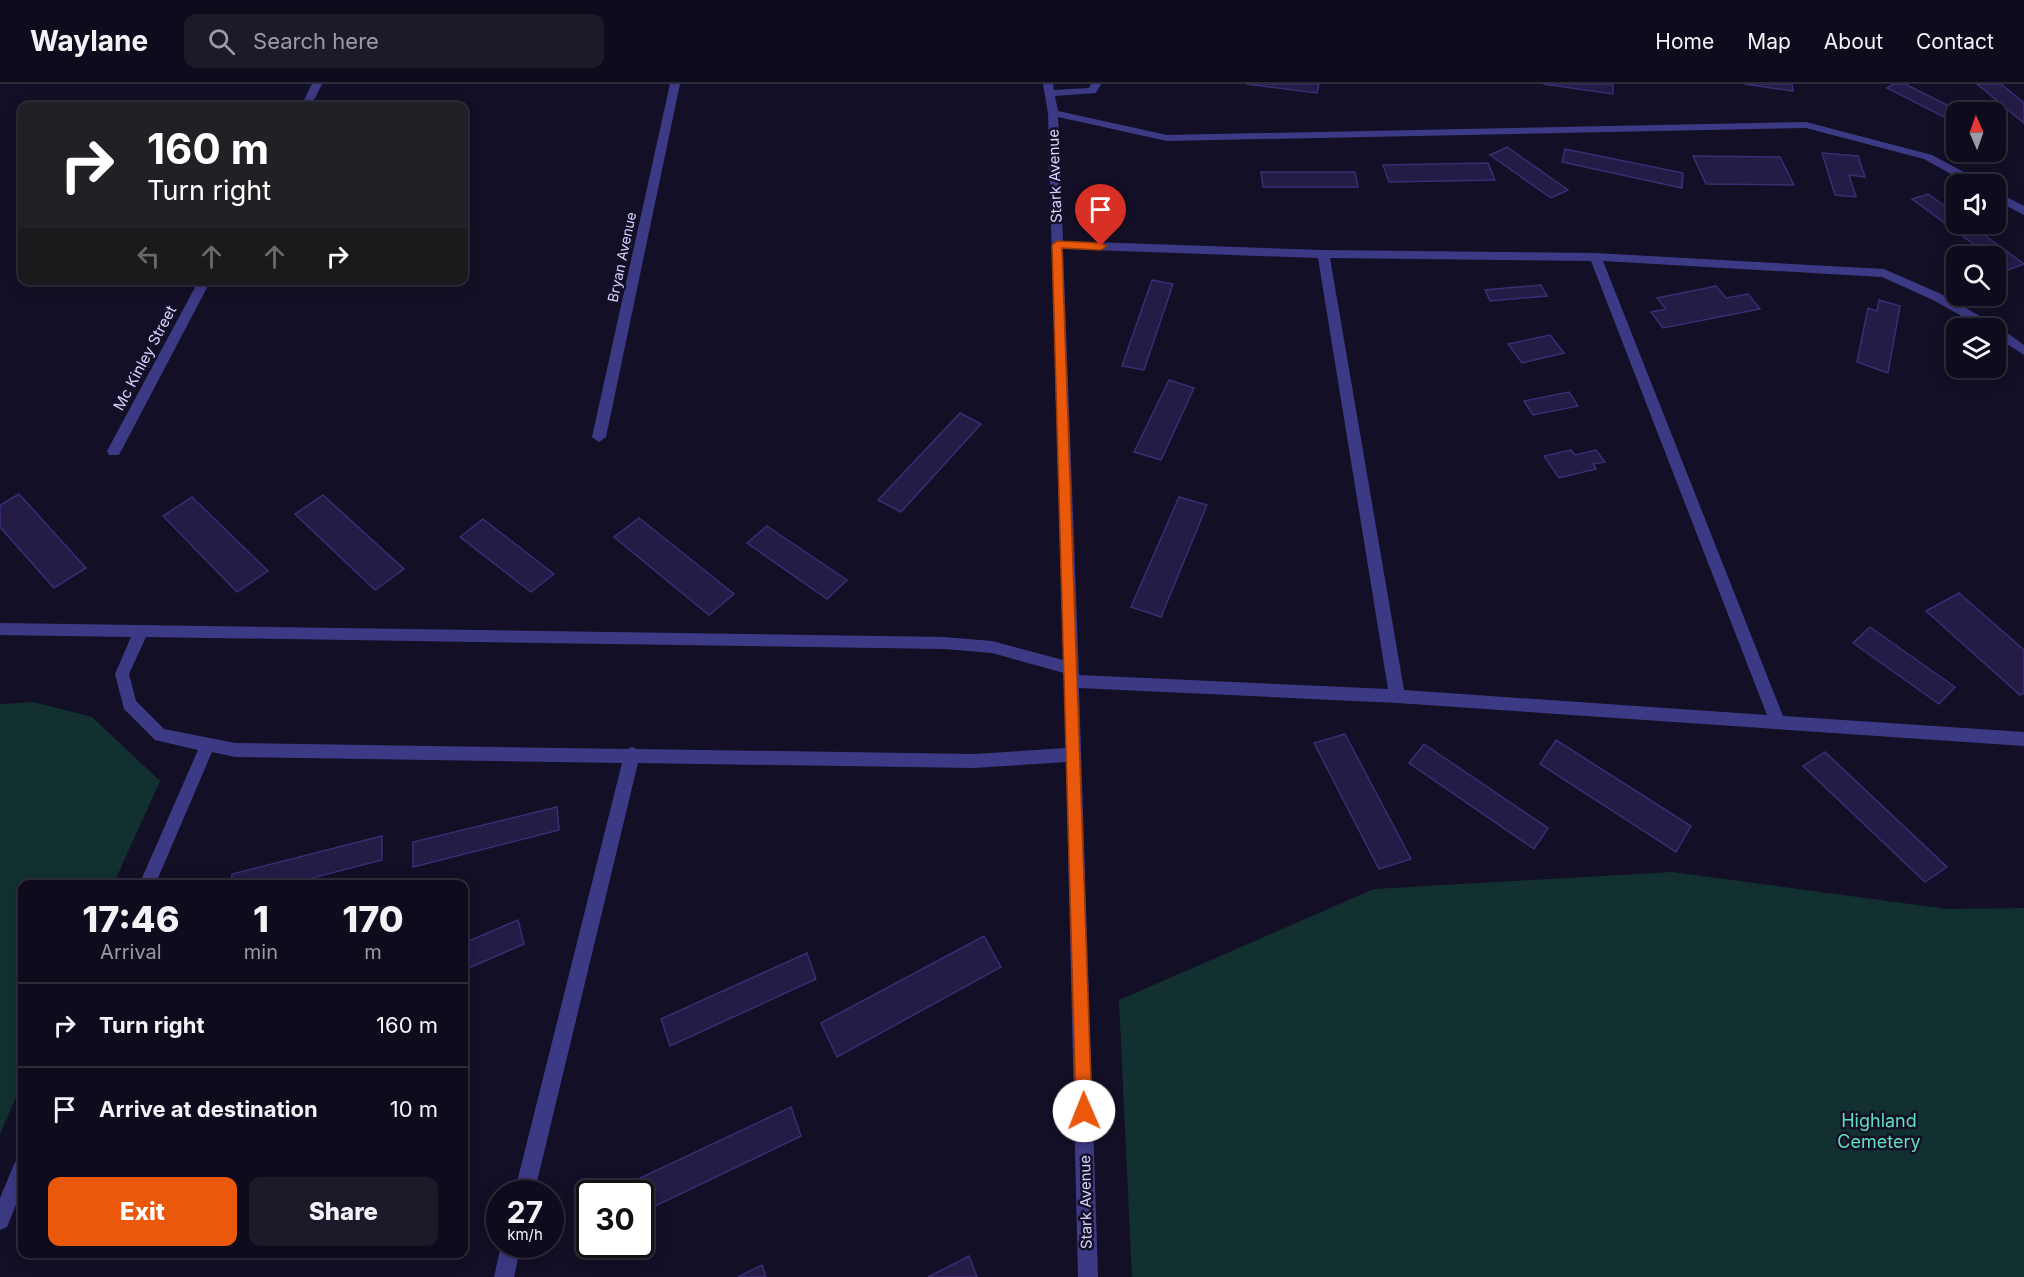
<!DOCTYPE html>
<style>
:root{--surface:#0e0b1c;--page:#1c1929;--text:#f1f3f6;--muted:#9b9ba3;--line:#2e2b3b;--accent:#ea580c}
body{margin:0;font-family:Inter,sans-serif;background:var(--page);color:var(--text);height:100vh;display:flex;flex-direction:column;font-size:22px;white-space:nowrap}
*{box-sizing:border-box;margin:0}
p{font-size:20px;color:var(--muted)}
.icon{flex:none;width:33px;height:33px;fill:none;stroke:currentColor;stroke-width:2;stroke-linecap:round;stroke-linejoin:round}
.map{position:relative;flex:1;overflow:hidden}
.details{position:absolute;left:18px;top:796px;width:450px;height:378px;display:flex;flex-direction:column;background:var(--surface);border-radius:12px;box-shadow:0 3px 15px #0003,0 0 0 2px var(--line)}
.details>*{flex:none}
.guide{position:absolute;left:18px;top:18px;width:450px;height:183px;border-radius:12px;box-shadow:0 3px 15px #0003,0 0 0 2px var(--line);background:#202124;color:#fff;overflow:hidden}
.needle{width:39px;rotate:358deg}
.fabs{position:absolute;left:1946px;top:18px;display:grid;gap:12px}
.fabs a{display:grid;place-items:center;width:60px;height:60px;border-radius:12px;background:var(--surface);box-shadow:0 3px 15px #0003,0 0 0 2px var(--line);font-size:30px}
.speed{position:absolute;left:486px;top:1096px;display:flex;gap:12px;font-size:30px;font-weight:700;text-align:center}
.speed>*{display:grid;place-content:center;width:78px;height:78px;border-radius:50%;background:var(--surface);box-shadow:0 3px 15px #0003,0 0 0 2px var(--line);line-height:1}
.speed small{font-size:15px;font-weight:400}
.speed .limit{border:3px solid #111;border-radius:9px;background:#fff;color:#111}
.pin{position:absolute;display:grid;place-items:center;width:51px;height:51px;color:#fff;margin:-62px -26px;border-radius:50% 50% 50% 0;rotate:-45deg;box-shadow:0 0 6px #0007}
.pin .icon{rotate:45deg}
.me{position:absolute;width:66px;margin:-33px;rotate:359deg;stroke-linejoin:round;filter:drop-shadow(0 0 4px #0008)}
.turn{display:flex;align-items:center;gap:21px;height:126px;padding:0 30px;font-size:27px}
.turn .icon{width:78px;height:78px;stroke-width:2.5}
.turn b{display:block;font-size:42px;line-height:51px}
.lanes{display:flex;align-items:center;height:57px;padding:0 30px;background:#0003;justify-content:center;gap:30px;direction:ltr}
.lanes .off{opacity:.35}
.eta{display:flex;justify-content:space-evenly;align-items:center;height:102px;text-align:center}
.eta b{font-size:36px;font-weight:800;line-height:42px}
.action{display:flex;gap:12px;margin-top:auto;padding:12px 30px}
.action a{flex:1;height:69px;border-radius:12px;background:var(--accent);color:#fff;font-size:24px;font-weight:800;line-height:69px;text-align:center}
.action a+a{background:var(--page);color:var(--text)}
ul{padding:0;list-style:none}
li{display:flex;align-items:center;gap:18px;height:84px;padding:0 30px;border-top:2px solid var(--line)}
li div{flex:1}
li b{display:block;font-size:22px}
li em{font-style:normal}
header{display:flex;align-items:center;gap:36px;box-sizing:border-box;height:84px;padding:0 30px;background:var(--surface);border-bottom:2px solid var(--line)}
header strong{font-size:28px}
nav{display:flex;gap:33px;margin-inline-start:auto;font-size:21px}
.search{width:420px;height:54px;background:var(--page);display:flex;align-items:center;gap:15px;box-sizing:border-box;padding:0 21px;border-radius:12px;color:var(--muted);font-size:22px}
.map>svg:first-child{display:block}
.green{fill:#12302f}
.building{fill:#241b47;stroke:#3b2d73;stroke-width:1.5}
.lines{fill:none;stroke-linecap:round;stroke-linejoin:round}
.minor{fill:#3d3a85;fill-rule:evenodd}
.route{fill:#ea580c;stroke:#983908;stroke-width:1.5}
.labels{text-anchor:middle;stroke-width:5;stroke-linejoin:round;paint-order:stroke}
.far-street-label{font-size:14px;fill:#d9d4ff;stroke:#130f26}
.street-label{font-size:15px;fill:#d9d4ff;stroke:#130f26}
.near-park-label{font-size:18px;fill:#5fe0c0;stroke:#130f26}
</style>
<header>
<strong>Waylane</strong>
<div class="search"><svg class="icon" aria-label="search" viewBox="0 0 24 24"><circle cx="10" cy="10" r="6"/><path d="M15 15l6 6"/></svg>Search here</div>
<nav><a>Home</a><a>Map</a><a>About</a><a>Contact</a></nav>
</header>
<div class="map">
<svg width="2024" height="1193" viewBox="0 0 2024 1193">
<rect width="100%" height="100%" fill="#130f26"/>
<!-- green -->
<g class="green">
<polygon points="33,618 92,633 160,697 113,801 22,801 22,1000 0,1050 0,620"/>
<polygon points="1672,788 1947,825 2024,824 2024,1193 1132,1193 1119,916 1374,805"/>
</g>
<!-- building -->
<g class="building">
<polygon points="1246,0 1319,0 1317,9"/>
<polygon points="1543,0 1613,0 1613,10"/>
<polygon points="1744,0 1792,0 1793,7"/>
<polygon points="1894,0 1905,0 1961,28 1956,28 1956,39 1887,4"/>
<polygon points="1977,0 2001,0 2024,19 2024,39"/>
<polygon points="1507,63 1568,106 1551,114 1490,71"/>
<polygon points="1565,65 1683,89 1682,104 1562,78"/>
<polygon points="1822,69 1858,72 1865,93 1849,91 1856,113 1835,111"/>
<polygon points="1693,72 1780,73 1794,101 1706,100"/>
<polygon points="1488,79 1495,96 1389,98 1383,81"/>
<polygon points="1261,88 1355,88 1358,103 1263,103"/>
<polygon points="1928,110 1956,130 1956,140 1969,140 2024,180 2008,186 1995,177 1995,172 1990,172 1912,115"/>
<polygon points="1152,196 1173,200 1144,286 1122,282"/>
<polygon points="1541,201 1547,212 1490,217 1485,206"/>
<polygon points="1716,202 1726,214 1748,210 1760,225 1663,244 1651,228 1666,225 1657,214"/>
<polygon points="1879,216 1900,222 1888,289 1857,278 1868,224 1877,227"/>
<polygon points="1550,251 1564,269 1522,279 1508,260"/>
<polygon points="1169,296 1194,304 1161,376 1134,368"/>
<polygon points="1569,308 1578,322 1533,331 1524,317"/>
<polygon points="960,329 981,340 901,428 878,416"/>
<polygon points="1571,366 1575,371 1596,366 1605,378 1593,380 1596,385 1559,394 1544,372"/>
<polygon points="19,410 86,484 54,504 0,443 0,421"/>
<polygon points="323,411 404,485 375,506 295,430"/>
<polygon points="192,413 268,487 237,508 163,432"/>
<polygon points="1179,413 1207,421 1161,533 1131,523"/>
<polygon points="639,434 734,510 709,531 614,453"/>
<polygon points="483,435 554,490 531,508 460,453"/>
<polygon points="767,442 847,496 827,515 747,459"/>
<polygon points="1959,509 2024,566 2024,609 2020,611 1926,527"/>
<polygon points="1870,543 1955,603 1939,620 1853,559"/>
<polygon points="1345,650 1411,775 1379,785 1314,659"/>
<polygon points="1556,656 1691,742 1676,768 1540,680"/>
<polygon points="1424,660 1548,744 1534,765 1409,679"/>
<polygon points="1825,668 1947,783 1925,798 1803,682"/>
<polygon points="557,723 559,746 413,783 413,758"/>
<polygon points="382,752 382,776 285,801 231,801 232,790"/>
<polygon points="518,836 524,860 464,886 464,859"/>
<polygon points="984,852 1001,883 837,973 821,939"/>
<polygon points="807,869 816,895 670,962 661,935"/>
<polygon points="791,1023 801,1052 643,1128 640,1110 638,1110 634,1097"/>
<polygon points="969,1172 977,1193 928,1193"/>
<polygon points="762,1181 766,1193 738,1193"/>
</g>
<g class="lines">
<!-- minor -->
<g class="minor">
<polygon points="312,0 322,0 311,22 301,22"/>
<polygon points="670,0 680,0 606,353 599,358 592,353"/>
<path d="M1043 0H1053L1054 6 1089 4 1091 0H1101L1096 9 1055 12 1058 27 1167 51 1806 38 1932 71 1981 97 1982 100H1969L1924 75 1806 44 1167 57 1058 33 1063 157 1323 166 1595 169 1884 185 1941 210 1996 241 2024 261V271L1995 252V244H1983L1933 216 1882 193 1603 177 1783 632 2024 648V662L1397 619 1079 604 1098 1193H1078L1066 678 974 684 638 679 534 1110H514L622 679 235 673 212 668 155 801H139L198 666 155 656 124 625 115 590 131 553 0 551V539L944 553 992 557 1063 576 1048 29ZM1063 165 1318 174 1388 605 1079 591ZM1330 174 1591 177 1767 631 1404 606ZM146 553 944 565 992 569 1064 589 1066 664 974 670 637 665 632 663 627 665 235 659 164 645 136 617 129 590Z"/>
<polygon points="1995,107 2024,122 2024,131 1995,116"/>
<polygon points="199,196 211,196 119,371 109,371 107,367"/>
<polygon points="22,1076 22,1106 7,1143 0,1146 0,1114 15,1078"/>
<polygon points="501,1161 521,1161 514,1193 494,1193"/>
</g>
</g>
<!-- route -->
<polygon class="route" points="1057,157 1101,159 1107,162 1101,166 1062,164 1092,1027 1090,1033 1084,1036 1078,1033 1076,1027 1052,161"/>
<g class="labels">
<!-- far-street labels -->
<g class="far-street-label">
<text transform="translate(622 173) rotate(-78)" y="5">Bryan Avenue</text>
</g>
<!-- street labels -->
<g class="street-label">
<text transform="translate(1055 92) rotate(-92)" y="5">Stark Avenue</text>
<text transform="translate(145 274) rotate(-62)" y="5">Mc Kinley Street</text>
<text transform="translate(1086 1118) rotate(-91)" y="5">Stark Avenue</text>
</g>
<!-- near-park labels -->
<g class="near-park-label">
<text x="1879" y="1043">Highland<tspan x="1879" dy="21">Cemetery</tspan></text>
</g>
</g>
</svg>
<div class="fabs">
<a><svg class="needle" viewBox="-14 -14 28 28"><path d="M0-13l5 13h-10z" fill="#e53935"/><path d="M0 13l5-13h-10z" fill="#9b9ba3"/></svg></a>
<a><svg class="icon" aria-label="sound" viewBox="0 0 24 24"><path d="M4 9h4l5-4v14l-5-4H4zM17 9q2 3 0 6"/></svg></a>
<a><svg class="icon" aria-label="search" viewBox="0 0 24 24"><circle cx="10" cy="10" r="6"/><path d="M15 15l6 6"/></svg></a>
<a><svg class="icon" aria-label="layers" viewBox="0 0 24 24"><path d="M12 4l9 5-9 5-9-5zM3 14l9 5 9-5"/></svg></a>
</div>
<div class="speed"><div>27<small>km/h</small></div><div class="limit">30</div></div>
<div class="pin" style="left:1101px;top:162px;background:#d93025"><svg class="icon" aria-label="arrive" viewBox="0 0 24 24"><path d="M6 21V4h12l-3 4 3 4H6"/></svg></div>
<svg class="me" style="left:1084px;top:1027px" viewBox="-20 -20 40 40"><circle r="19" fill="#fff"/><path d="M0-13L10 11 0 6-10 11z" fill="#ea580c"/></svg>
<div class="guide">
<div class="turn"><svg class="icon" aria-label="right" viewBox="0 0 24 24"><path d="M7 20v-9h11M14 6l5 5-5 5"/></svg><div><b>160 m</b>Turn right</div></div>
<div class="lanes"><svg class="icon off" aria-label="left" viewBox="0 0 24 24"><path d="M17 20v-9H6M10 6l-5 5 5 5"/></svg><svg class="icon off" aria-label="ahead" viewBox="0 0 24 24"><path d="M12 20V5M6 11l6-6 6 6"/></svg><svg class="icon off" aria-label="ahead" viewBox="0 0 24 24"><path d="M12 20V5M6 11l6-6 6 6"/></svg><svg class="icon" aria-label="right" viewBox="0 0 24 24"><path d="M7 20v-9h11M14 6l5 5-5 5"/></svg></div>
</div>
<section class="details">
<div class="eta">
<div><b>17:46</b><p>Arrival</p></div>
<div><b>1</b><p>min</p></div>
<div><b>170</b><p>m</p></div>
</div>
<ul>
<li><svg class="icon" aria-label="right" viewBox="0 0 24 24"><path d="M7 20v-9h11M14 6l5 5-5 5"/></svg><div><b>Turn right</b></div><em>160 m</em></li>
<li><svg class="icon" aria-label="arrive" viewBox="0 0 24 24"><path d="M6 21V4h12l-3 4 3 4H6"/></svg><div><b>Arrive at destination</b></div><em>10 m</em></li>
</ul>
<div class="action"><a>Exit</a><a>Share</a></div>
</section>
</div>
